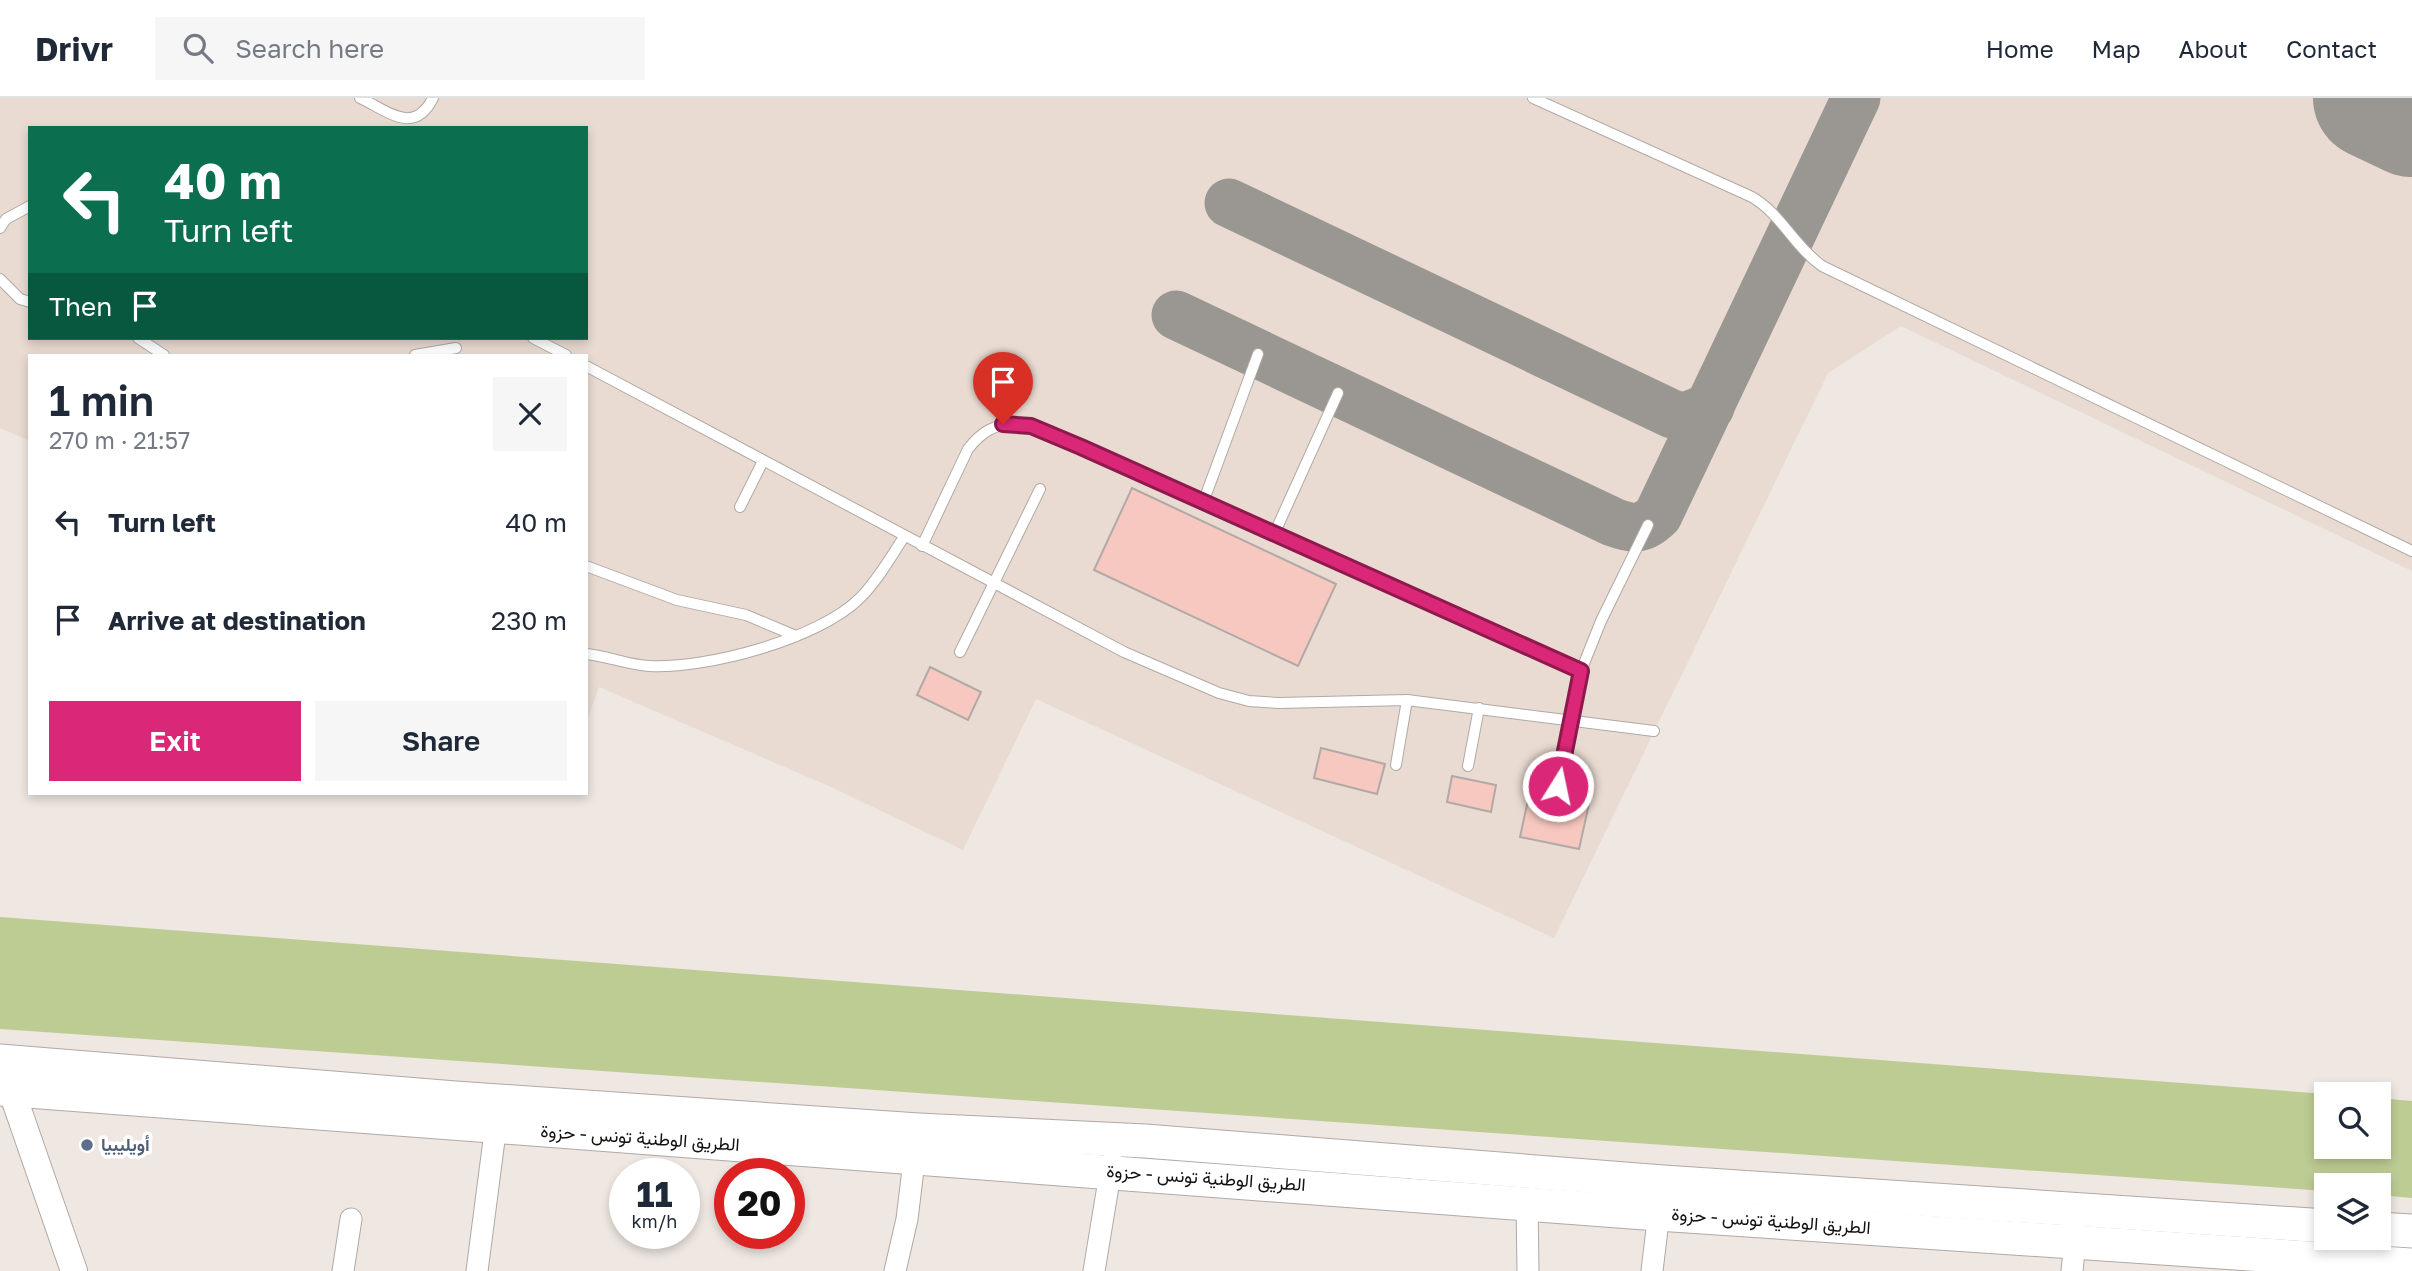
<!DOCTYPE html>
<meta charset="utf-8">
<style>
:root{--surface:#fff;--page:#f6f6f7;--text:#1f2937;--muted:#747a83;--line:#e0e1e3;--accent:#db2777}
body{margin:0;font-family:"Golos Text",Vazirmatn,sans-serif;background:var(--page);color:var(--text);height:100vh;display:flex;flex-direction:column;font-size:26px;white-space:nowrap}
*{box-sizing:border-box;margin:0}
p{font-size:23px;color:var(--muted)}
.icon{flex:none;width:38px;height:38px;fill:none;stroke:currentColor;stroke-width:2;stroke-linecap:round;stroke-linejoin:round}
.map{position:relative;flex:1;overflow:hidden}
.details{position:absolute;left:28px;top:256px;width:560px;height:441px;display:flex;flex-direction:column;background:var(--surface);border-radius:0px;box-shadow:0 4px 10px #0003}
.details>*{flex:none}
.hud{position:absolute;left:28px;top:28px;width:560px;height:214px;border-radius:0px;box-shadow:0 4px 10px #0003;background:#0b6e4f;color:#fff;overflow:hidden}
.controls{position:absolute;left:2314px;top:984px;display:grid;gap:14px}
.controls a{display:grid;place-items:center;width:77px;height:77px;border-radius:0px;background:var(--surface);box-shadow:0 4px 10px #0003;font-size:35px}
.speed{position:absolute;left:609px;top:1060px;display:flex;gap:14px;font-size:35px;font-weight:700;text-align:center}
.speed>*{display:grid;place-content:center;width:91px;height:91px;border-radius:50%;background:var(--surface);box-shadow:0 4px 10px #0003;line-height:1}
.speed small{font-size:18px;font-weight:400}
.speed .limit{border:10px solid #d22;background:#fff;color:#111}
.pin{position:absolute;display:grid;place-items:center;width:60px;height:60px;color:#fff;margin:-72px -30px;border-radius:50% 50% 50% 0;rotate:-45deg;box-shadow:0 0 7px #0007}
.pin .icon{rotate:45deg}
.me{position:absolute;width:77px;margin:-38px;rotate:10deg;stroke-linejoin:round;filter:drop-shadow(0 0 5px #0008)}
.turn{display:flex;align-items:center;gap:24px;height:147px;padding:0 21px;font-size:32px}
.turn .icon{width:91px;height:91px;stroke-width:2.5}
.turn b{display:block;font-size:49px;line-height:60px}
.then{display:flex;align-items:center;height:66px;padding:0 21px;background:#0003;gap:14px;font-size:26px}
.round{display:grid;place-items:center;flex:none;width:74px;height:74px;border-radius:0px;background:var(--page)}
.headline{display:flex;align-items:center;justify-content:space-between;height:119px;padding:0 21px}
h1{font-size:42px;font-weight:600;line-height:52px}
.cta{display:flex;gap:14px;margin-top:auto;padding:14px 21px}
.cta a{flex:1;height:80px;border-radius:0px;background:var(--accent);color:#fff;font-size:28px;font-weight:600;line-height:80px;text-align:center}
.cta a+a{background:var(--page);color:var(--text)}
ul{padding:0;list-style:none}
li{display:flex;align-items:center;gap:21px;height:98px;padding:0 21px}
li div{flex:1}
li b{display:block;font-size:26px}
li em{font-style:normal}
header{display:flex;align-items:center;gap:42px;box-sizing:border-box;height:98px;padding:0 35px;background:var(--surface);border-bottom:2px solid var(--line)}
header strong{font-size:33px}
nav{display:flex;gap:38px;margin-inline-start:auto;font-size:24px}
.search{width:490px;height:63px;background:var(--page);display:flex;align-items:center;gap:18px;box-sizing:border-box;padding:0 24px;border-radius:0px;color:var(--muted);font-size:26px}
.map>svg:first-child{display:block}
.built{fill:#e9dbd2;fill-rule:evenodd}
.green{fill:#bdcc93}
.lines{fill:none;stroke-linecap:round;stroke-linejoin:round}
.taxiway{stroke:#9a9692;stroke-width:49}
.runway{stroke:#9a9692;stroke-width:122}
.building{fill:#f6c8bf;stroke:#b1a9a7;stroke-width:2}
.service-casing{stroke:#b0a9a5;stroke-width:12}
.minor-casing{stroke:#b0a9a5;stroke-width:23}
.tertiary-casing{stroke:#b0a9a5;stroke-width:28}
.primary-casing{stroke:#b0a9a5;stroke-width:35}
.service{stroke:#fff;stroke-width:10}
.minor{stroke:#fff;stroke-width:21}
.tertiary{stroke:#fff;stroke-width:26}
.primary{stroke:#fff;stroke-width:33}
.route-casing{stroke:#8e194d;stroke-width:18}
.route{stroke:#db2777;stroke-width:12}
.service-dot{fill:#5c6f8a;stroke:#fff;stroke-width:2.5}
.labels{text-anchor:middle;stroke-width:7;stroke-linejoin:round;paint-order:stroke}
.street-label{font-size:18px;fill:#13110f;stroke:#fff}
.service-label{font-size:18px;font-weight:bold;fill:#4e5e75;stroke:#fff;text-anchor:start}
</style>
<header>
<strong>Drivr</strong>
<div class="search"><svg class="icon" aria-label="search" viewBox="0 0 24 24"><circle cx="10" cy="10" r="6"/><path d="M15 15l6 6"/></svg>Search here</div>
<nav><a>Home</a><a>Map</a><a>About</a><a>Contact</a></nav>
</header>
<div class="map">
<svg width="2412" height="1173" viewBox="0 0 2412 1173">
<rect width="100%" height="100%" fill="#eee7e2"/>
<!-- built -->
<path class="built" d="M0 0H2412V473L1901 228 1828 275 1554 840 1036 601 963 752 831 689 599 589 586 625V257H30V343L0 330ZM30 30H586V240H30Z"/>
<!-- green -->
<polygon class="green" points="0,819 2326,996 2326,1048 2378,1048 2378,1000 2412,1003 2412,1100 2378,1097 2378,1087 2326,1087 2326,1093 0,931"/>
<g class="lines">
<!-- taxiway -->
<g class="taxiway">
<polyline points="1229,105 1672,316 1685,319 1710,309"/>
<path d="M1176 217 1613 424C1632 431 1642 433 1658 417L1856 0"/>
</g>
<!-- runway -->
<polyline class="runway" points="2374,0 2412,18"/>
</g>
<!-- building -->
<g class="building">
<polygon points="1132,390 1336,486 1298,568 1094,472"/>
<polygon points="930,569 981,594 968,622 917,597"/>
<polygon points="1321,650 1385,666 1377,696 1314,680"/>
<polygon points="1452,678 1496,687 1491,714 1447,704"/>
<polygon points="1530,693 1589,706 1579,751 1520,739"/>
</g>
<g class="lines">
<defs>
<g id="service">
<path d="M360 0C388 13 414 38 433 0"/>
<path d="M1533 0 1752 99C1781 116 1794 148 1822 168L2412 453"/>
<polyline points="0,130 6,121 30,108"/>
<polyline points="0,181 20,201 30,204"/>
<polyline points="138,240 164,257"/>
<polyline points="533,240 566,257"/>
<polyline points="415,257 456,250"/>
<polyline points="586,268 1124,554 1219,595 1249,603 1279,605 1407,602 1654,633"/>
<polyline points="1204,402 1258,256"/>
<polyline points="740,409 763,363"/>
<polyline points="1275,434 1338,295"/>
<path d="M922 448 968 351C982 333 995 326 1018 325L1204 402 1581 573"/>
<polyline points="586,468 677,502 746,517 796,538"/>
<polyline points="960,554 1040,391"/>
<path d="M586 556C608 558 628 567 649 568 707 571 819 541 860 500 878 482 890 460 904 439"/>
<polyline points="1396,667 1407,602"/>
<polyline points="1468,668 1479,610"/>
<polyline points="1558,688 1581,573 1601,523 1648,427"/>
</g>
<g id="minor">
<polyline points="1527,1105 1528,1173"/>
<polyline points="343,1173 351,1121"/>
<polyline points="477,1173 497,1019"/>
<polyline points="895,1173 907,1121 916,1047"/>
<polyline points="1094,1173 1112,1064"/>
<polyline points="1652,1173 1660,1106"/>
<polyline points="2072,1173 2076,1134"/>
</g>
<polyline id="tertiary" points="5,974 74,1173"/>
<g id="primary">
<polyline points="0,963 455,1000 918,1032 1145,1043 1663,1084 2326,1128"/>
<polyline points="0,991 1658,1116 2412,1167"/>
<polyline points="2378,1131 2412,1133"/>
</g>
</defs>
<!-- service casing -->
<use href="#service" class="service-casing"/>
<!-- minor casing -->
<use href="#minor" class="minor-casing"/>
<!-- tertiary casing -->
<use href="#tertiary" class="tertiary-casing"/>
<!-- primary casing -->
<use href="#primary" class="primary-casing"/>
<!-- service -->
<use href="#service" class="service"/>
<!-- minor -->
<use href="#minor" class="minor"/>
<!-- tertiary -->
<use href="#tertiary" class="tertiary"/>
<!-- primary -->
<use href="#primary" class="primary"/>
</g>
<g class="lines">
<defs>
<polyline id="route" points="1003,326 1031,328 1081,349 1581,573 1558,688"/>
</defs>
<!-- route casing -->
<use href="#route" class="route-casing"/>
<!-- route -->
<use href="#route" class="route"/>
</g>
<!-- markers -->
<circle class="service-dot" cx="87" cy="1047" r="7"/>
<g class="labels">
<!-- street labels -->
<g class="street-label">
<text transform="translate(640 1040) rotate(4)" y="6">الطريق الوطنية تونس - حزوة</text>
<text transform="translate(1206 1080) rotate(4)" y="6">الطريق الوطنية تونس - حزوة</text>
<text transform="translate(1771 1123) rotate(4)" y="6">الطريق الوطنية تونس - حزوة</text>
</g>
<!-- service labels -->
<g class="service-label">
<text x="101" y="1053">أويليبيا</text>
</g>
</g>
</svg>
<div class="controls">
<a><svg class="icon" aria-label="search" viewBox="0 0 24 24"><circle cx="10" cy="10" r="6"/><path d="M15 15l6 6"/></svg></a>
<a><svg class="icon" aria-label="layers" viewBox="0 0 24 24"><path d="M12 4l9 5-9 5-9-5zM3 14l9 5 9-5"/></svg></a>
</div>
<div class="speed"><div>11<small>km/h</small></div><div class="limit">20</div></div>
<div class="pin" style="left:1003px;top:326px;background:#d93025"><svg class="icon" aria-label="arrive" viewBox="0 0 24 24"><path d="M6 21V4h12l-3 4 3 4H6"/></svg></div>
<svg class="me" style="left:1558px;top:688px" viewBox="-20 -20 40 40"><circle r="17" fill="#db2777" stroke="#fff" stroke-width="3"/><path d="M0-11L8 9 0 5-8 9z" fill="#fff"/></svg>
<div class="hud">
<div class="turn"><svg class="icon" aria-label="left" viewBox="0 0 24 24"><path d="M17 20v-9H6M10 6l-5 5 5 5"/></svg><div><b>40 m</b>Turn left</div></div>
<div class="then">Then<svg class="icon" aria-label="arrive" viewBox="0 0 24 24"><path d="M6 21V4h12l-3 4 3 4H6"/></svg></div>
</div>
<section class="details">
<div class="headline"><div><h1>1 min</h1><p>270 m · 21:57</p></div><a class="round"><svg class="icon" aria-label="close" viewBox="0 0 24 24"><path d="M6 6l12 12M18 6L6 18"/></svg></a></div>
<ul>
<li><svg class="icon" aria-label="left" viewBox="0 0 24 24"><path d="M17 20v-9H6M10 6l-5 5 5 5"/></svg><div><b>Turn left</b></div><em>40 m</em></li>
<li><svg class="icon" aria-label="arrive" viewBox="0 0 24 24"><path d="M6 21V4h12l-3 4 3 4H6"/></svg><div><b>Arrive at destination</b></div><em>230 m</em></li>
</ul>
<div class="cta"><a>Exit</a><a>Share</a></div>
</section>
</div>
